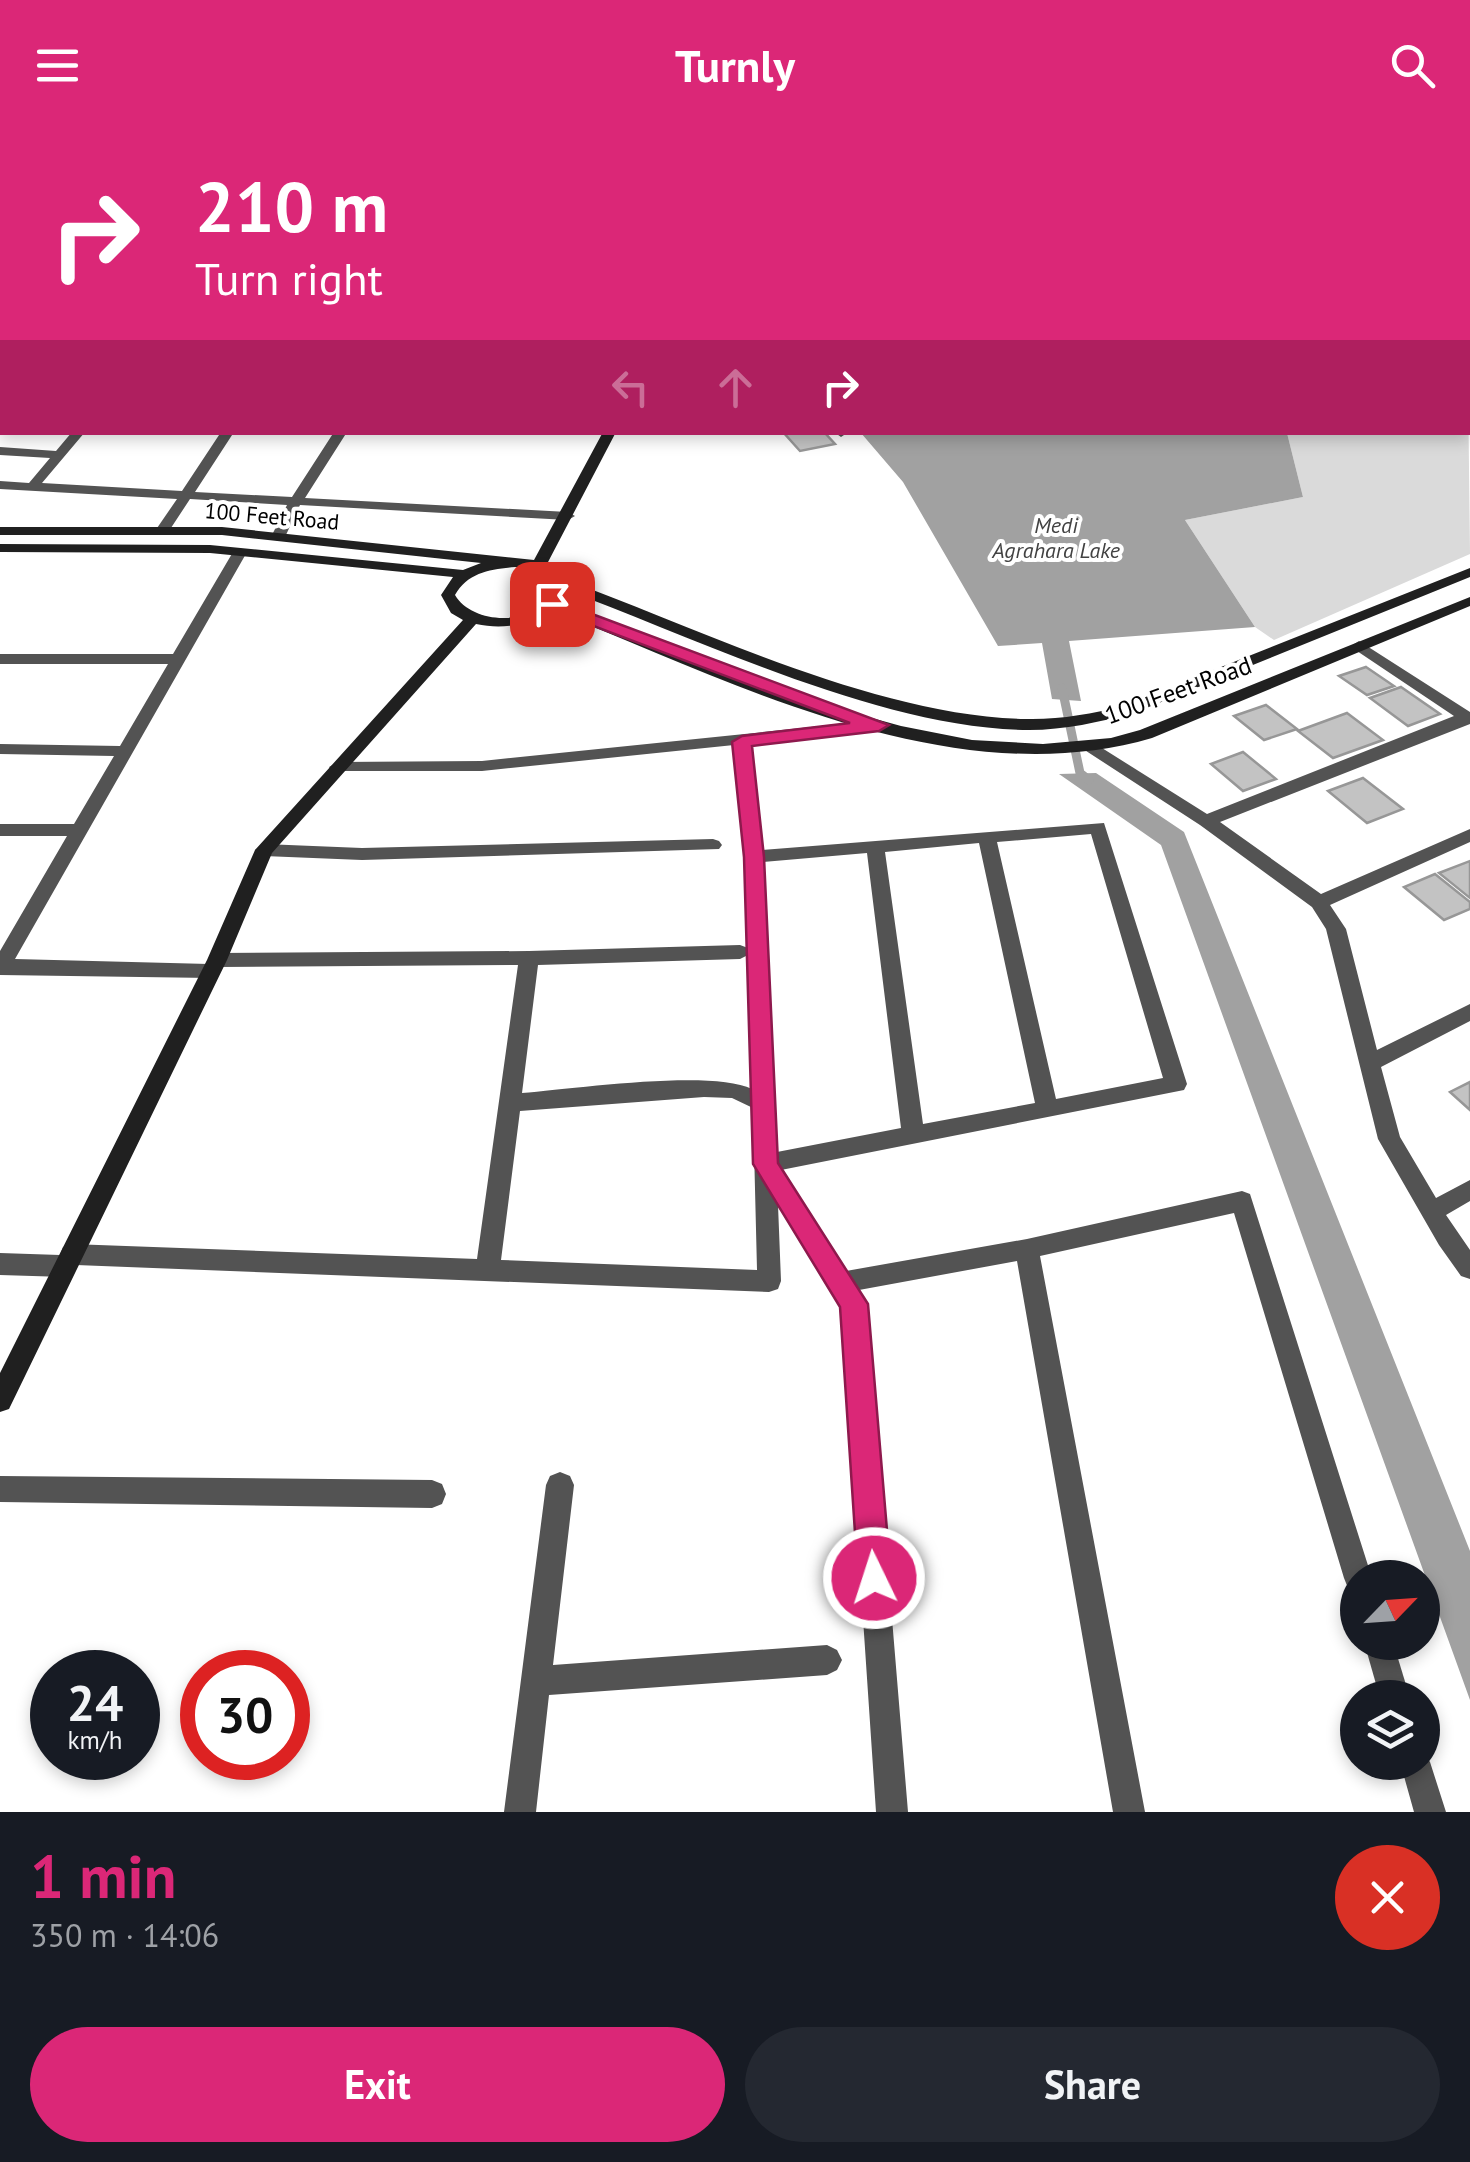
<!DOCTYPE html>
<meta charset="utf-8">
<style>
:root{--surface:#171b24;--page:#242831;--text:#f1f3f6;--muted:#9ea1a6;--accent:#db2777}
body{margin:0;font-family:"PT Sans",sans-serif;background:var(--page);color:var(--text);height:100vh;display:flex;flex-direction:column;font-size:38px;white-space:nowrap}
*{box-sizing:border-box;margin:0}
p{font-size:32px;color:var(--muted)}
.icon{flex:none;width:55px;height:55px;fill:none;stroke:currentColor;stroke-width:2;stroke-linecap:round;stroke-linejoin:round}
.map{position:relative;height:1682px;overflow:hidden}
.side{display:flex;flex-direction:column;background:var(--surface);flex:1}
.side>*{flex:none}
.top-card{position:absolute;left:0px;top:0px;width:1470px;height:305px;box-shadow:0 5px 15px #0003;background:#db2777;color:#fff;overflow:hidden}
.needle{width:65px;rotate:65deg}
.buttons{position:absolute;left:1340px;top:1430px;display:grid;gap:20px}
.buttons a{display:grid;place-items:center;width:100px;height:100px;border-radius:50%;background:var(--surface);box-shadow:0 5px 15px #0003;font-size:50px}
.speed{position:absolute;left:30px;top:1520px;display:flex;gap:20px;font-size:50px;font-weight:700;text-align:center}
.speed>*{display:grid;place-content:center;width:130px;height:130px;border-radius:50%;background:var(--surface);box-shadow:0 5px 15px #0003;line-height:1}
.speed small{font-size:25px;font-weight:400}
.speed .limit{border:15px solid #d22;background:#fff;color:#111}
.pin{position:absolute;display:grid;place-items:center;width:85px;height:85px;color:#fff;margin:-42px;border-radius:20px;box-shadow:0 5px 15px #0006}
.me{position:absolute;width:110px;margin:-55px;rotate:356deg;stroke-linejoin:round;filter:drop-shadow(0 0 8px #0008)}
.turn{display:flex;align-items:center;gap:35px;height:210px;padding:0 30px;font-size:45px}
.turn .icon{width:130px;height:130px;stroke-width:2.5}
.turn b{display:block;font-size:70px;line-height:85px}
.lanes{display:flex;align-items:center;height:95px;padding:0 30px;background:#0003;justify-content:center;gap:50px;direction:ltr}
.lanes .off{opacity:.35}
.round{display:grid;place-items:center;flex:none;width:105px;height:105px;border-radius:52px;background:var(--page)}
.summary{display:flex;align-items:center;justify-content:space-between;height:170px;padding:0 30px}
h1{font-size:60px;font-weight:800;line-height:75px;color:var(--accent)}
.button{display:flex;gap:20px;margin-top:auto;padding:20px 30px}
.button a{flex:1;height:115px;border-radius:60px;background:var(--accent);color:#fff;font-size:40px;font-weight:800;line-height:115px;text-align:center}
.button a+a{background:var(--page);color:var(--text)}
header{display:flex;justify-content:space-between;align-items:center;height:130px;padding:0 30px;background:var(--accent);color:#fff;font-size:45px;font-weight:800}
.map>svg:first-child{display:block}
.green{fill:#dadada}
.water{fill:#a1a1a1}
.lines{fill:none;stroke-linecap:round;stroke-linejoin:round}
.stream{stroke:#a1a1a1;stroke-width:9}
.building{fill:#c3c3c3;stroke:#979797;stroke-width:2.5}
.street{fill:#535353;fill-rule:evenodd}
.secondary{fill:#202020;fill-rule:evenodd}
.route{fill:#db2777;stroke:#8e194d;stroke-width:2.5}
.labels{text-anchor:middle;stroke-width:8;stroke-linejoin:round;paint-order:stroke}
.far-street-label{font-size:22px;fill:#000;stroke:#fff}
.far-water-label{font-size:22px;font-style:italic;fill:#424242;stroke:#fff}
.street-label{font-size:25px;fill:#000;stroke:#fff}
</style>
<header><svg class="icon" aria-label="menu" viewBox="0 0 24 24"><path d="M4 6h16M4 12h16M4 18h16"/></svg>Turnly<svg class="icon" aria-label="search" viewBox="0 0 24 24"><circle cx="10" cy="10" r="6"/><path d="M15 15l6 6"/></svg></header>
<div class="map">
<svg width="1470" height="1682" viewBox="0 0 1470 1682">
<rect width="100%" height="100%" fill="#fff"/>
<!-- green -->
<polygon class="green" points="1468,251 1470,424 1274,510 1255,497 1185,390 1303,367 1287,303 1468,302"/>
<!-- water -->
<g class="water">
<polygon points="861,303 1287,303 1303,367 1185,390 1255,497 1069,511 1081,571 1052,569 1042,513 998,516 903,352"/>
<polygon points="1096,643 1184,702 1470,1421 1470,1570 1161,715 1059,644"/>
</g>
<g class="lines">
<!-- stream -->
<polyline class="stream" points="1062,558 1080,643 1089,650"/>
</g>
<!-- building -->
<g class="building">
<polygon points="783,302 824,302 835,314 800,321"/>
<polygon points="1366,537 1394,556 1367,565 1339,546"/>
<polygon points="1401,557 1440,584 1408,596 1370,568"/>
<polygon points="1266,575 1297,599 1264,610 1234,586"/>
<polygon points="1347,583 1383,610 1333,628 1298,601"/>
<polygon points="1243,622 1276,649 1243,661 1211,634"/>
<polygon points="1363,648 1403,679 1367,693 1328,661"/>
<polygon points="1470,731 1470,768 1439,743"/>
<polygon points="1435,744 1470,772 1470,779 1444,790 1404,757"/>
<polygon points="1470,952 1470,980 1450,962"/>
</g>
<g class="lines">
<!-- street -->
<g class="street">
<rect x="405" y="0" width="8" height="2"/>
<polygon points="860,0 868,0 869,2 861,2"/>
<polygon points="1002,0 1010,0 1011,2 1003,2"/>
<polygon points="1250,0 1259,0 1260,2 1252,2"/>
<polygon points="1379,0 1390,0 1392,2 1382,2"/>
<polygon points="0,2 2,3 2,7 0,8"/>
<polygon points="1468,5 1470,5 1470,11 1468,10"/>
<rect x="0" y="89" width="2" height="6"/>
<rect x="1468" y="157" width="2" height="7"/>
<rect x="0" y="186" width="2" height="7"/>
<rect x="0" y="227" width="2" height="6"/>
<rect x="0" y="270" width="2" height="8"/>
<polygon points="72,302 85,302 42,353 182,361 221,302 234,302 195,362 292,367 334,302 347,302 305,368 568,382 575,386 568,390 300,375 285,407 278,411 271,407 287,375 190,369 167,404 162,405 155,401 177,369 0,359 0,351 29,353 50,328 0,325 0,317 56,321"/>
<polygon points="834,302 847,302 847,303 841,307"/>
<path d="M240 418 247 422 15 829 209 834 210 825 217 823 529 821 740 815 748 818 745 727 734 615 482 641H332L329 637 338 632 482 631 879 590 887 595 885 599 751 613 762 720 1104 693 1187 954 1184 960 781 1040 846 1141 1027 1109 1242 1061 1250 1064 1372 1448H1358V1462L1348 1458 1344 1448 1234 1083 1040 1126 1145 1682H1113L1017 1131 859 1160 866 1174 908 1682H876L842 1176 778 1075 781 1151 778 1159 769 1162 76 1135 74 1143 65 1147 0 1145V1123L60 1125 63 1117 71 1114 477 1129 518 835 219 837 218 846 211 848 0 845V821L67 706H0V694H74L114 626 0 624V614L120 616 168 534H0V524H173L233 422ZM1091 704 1163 948 1056 969 997 712ZM979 713 1035 973 923 994 885 722ZM867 723 901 998 777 1022 763 732ZM748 825 752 959C711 939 574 959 522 963L538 835 740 829ZM704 967 732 968 753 978 757 1140 501 1130 520 981Z"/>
<polygon points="1359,511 1470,582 1470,594 1220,692 1321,764 1470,699 1470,712 1330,775 1346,799 1377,920 1470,874 1470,891 1381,937 1400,1007 1436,1068 1470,1050 1470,1071 1446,1085 1470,1120 1470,1149 1461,1146 1439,1115 1378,1009 1326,799 1312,777 1200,695 1080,617 1082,613 1094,613 1207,684 1454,586 1354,519 1351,516"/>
<polygon points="713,709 719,711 722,715 719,719 362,730 264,726 255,720 264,714 362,718"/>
<polygon points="560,1342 570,1346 574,1355 553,1535 827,1515 837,1520 842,1530 837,1540 827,1545 549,1565 536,1682 504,1682 546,1355 550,1346"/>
<polygon points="0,1346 432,1350 442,1354 446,1364 442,1374 432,1378 0,1372"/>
<polygon points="1364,1512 1393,1512 1410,1568 1380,1568"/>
<polygon points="1422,1620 1430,1632 1446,1682 1414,1682 1400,1632 1422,1632"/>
</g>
<!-- secondary -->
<g class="secondary">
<rect x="502" y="0" width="8" height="2"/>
<path d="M603 302H616L547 434 561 448C704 500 873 585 1025 589 1058 590 1091 584 1123 576L1470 438V447L1134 583C1099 592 1065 600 1029 600 881 599 702 510 563 459L559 472 759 551 832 577 901 596 972 610 1043 614 1111 608 1140 600 1470 467V476L1152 608C954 666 733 553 553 480 530 495 503 500 476 494L272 723 227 830 9 1279 0 1282V1243L207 830 255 720 463 490 451 483 441 465 453 447 210 423 0 422V414L210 415 463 440 481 433 222 405H0V397H222L534 430ZM515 437 535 439 549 452C548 497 474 498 455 465 468 442 491 439 515 437Z"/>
</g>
</g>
<!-- route -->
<polygon class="route" points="552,469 889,595 879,601 752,616 764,727 778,1033 868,1174 891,1448 886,1459 874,1464 863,1459 858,1448 840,1177 753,1034 744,727 732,612 742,606 850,593 546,478 546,471"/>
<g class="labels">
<!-- far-street labels -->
<g class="far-street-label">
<text transform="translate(272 386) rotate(5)" y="8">100 Feet Road</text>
</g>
<!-- far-water labels -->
<g class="far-water-label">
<text x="1056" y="403">Medi<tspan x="1056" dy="25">Agrahara Lake</tspan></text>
</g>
<!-- street labels -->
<g class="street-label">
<text transform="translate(1178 560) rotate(-20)" y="9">100 Feet Road</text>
</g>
</g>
</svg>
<div class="buttons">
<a><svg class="needle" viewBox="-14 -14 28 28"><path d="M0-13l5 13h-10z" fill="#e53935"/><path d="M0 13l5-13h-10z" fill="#9ea1a6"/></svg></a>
<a><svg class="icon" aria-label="layers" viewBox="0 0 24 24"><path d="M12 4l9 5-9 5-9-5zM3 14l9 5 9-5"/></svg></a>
</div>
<div class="speed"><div>24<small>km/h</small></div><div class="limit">30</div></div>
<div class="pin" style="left:552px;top:474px;background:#d93025"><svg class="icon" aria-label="arrive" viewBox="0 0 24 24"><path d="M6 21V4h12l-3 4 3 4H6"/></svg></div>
<svg class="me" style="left:874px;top:1448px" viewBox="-20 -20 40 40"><circle r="17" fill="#db2777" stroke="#fff" stroke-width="3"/><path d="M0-11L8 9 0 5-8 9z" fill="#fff"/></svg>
<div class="top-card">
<div class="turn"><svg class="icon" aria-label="right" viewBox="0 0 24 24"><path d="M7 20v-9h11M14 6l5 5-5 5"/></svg><div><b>210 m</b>Turn right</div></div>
<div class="lanes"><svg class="icon off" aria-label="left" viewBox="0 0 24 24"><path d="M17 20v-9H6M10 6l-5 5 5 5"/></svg><svg class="icon off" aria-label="ahead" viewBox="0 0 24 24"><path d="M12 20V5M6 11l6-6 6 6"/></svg><svg class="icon" aria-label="right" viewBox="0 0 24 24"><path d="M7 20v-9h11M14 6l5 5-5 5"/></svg></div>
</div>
</div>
<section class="side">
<div class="summary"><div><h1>1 min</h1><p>350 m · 14:06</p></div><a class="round" style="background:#d93025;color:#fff"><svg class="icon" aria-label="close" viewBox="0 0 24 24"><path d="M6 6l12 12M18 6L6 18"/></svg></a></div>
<div class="button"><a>Exit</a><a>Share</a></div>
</section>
